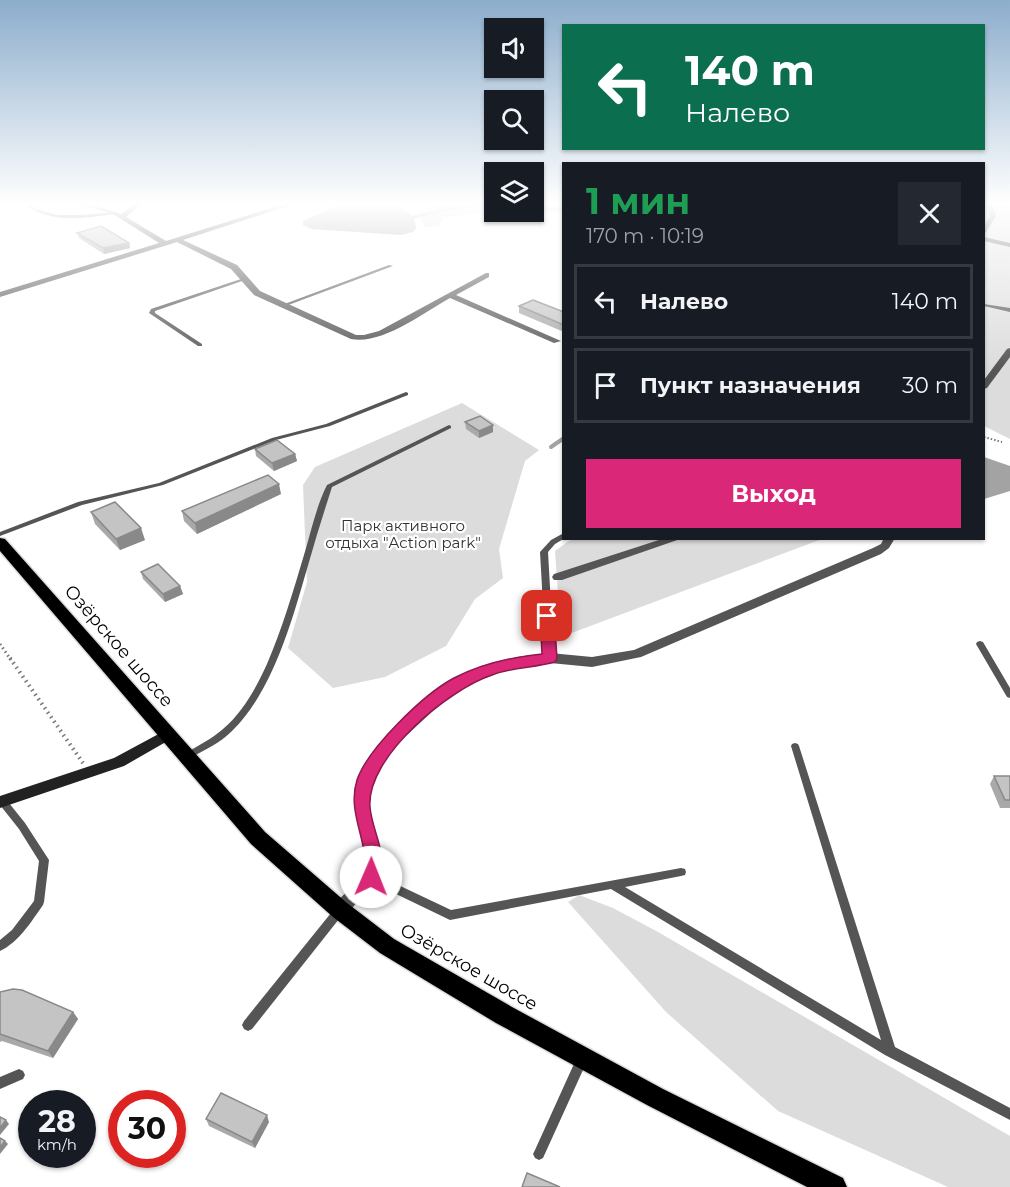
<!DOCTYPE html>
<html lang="ru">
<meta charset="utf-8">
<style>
:root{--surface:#171b24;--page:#242831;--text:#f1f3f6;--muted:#9ea1a6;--line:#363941;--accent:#db2777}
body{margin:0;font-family:Montserrat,sans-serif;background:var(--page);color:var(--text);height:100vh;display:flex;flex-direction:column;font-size:22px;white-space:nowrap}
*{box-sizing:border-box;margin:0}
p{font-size:20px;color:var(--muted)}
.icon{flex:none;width:33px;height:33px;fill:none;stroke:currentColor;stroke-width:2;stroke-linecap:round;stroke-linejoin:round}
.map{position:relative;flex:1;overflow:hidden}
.panel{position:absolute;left:562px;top:162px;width:423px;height:378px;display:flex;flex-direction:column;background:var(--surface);border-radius:0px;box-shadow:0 2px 4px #0004}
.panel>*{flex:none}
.top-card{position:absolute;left:562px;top:24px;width:423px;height:126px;border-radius:0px;box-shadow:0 2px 4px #0004;background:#0b6e4f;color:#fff;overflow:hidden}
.controls{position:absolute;left:484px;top:18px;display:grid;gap:12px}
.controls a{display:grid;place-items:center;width:60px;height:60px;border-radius:0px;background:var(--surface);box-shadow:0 2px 4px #0004;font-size:30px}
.speed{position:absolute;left:18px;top:1090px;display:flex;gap:12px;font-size:30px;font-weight:700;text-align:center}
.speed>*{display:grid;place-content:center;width:78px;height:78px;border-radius:50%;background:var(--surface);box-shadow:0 2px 4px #0004;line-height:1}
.speed small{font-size:15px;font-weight:400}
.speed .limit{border:9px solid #d22;background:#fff;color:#111}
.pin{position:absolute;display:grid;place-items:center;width:51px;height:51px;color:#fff;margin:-26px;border-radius:12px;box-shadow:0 3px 9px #0006}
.me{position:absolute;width:66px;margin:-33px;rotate:1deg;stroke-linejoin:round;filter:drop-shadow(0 0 4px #0008)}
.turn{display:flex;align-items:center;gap:21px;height:126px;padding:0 24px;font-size:27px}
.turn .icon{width:78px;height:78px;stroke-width:2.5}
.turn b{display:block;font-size:42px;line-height:51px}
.round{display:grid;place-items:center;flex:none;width:63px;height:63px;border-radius:0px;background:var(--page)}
.overview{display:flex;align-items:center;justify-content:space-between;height:102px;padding:0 24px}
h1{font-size:36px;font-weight:700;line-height:45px;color:#1e9e55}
.cta{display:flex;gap:12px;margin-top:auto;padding:12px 24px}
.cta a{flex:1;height:69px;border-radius:0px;background:var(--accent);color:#fff;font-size:24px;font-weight:700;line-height:69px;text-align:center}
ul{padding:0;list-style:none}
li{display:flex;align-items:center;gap:18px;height:75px;margin:0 12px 9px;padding:0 12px;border:3px solid var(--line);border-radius:0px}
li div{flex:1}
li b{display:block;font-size:22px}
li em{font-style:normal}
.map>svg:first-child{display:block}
.green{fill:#dcdcdc}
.water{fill:#a3a3a3}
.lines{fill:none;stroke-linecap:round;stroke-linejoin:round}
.stream-far1{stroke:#a3a3a3;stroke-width:3}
.stream{stroke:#a3a3a3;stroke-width:4}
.primary-casing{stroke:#dbdbdb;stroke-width:3}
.path-far2{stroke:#777;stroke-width:2;stroke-dasharray:1.5 2;stroke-linecap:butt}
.path-far1{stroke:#777;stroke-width:3;stroke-dasharray:1.5 3;stroke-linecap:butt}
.path{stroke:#777;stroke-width:4;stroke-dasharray:1.5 4;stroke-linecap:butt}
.service{fill:#555;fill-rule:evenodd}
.minor{fill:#555;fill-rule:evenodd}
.secondary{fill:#222;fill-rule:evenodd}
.primary{fill:#000;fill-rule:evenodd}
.wall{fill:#a9a9a9}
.shaded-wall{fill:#898989}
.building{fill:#c4c4c4;stroke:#898989;stroke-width:1.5}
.route{fill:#db2777;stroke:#8e194d;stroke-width:1.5}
.labels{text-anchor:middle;stroke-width:4.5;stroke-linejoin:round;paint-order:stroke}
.park-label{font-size:15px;fill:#333;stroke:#fff}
.near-street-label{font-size:18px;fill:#000;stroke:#fff}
</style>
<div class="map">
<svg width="1010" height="1187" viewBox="0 0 1010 1187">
<rect width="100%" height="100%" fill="#fff"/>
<!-- green -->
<g class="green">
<polygon points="445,204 495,204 495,212 534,212 534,204 564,204 564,213 475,213 444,218 439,226 424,227 420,211"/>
<polygon points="984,204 1010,204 1010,439 984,426"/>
<polygon points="462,403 539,450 525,461 499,549 503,578 475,599 446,646 385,677 333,688 288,648 307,582 303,485 315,467"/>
<polygon points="573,538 822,539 561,637 555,551"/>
<polygon points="579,895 613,908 658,932 1010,1136 1010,1187 948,1187 778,1111 666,1012 568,902"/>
</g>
<!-- water -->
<g class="water">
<path d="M342 204C370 204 392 199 414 217L416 228 413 232 401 235 312 229 303 225V221Z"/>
<polygon points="984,457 1010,466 1010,491 984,499"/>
</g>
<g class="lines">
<!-- stream-far1 -->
<g class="stream-far1">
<polyline points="534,207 564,210"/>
<polyline points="414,217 461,206 495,205"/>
</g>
<!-- stream -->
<polyline class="stream" points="551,447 564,438"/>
<defs>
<polygon id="primary" points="0,538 5,539 265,832 347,903 394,939 512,1007 663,1089 843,1178 847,1187 807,1187 647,1105 496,1023 380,953 333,917 251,844 0,551"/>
</defs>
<!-- primary casing -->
<use href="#primary" class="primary-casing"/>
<!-- path-far2 -->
<polyline class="path-far2" points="984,437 1002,442"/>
<!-- path-far1 -->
<polyline class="path-far1" points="0,644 11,660"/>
<!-- path -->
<polyline class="path" points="10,658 83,763"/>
<!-- service -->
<g class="service">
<path d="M24 204H29L36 209 57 215H81L115 212 117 213 115 214C85 218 50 224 24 204Z"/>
<polygon points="389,265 393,266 283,307 279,306"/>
<polygon points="244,278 248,279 155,311 155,313 202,344 202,346 198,346 149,313 151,309"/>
<polygon points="984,304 1010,308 1010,312 984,306"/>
<polygon points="406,392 408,393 408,395 330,426 276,440 163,485 82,505 0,536 0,532 78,502 159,483 272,438 326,424"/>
<path d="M449 425 451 426V428L332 487C324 512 316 537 309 562 293 617 274 690 232 731 220 743 205 750 190 758L187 759 184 758 183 756 184 754C197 746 212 739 223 729 243 712 256 688 267 664 282 629 293 592 304 555 311 532 316 507 327 485Z"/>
<polygon points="562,534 564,534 565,538 555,544 548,552 554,658 553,660 547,660 546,658 540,552 551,540"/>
<polygon points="980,641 983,642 1010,688 1010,698 1007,697 976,644 977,642"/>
<polygon points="795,743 798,744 799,746 895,1047 1010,1108 1010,1120 885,1055 611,889 450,920 367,880 366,877 367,874 371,873 375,874 451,910 681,868 685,869 686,872 685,875 681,876 625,887 881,1040 791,746 792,744"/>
<path d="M2 797 5 798 25 823 49 860 44 902 43 905C31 922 19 942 0 951V940L12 930 34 901 39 861 19 829 0 805V798Z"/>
<polygon points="339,906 343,908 344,911 343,914 252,1029 248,1031 244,1029 242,1025 244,1021 335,908"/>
<polygon points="582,1053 586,1055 588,1059 543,1158 539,1160 535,1158 533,1154 535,1150 578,1055"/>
<polygon points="19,1069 23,1071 25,1075 23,1079 0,1089 0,1077"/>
</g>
<!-- minor -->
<g class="minor">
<path d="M80 204H91L121 214 134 204H141L126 217 166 241 284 204H294L183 240 237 265 260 291 356 335H364L379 331 486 273H489V277L456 295 561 341 554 343 450 298C423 313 382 345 351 339L254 295 231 269 177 242 0 297V292L159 243 113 214Z"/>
<polygon points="986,204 992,204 996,216 986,232 984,233 984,226 990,216"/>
<polygon points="984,237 1010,243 1010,247 984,241"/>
<polygon points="1010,348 1010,357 987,388 984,389 984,380 1007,349"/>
<polygon points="665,538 683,538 562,580 554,580 552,577 554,574"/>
<polygon points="884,538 895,538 889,548 881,554 641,657 592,667 550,663 517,666 464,686 440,704 389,752 372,781 369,806 381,854 379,877 346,915 340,917 334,915 332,910 334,905 363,874 365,854 355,806 358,780 379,744 430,696 454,680 516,657 550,653 592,657 634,650 873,548 881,544"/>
</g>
<!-- secondary -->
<polygon class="secondary" points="166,730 171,731 173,735 171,739 124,766 0,808 0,796 114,758"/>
<!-- primary -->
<use href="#primary" class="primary"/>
</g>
<!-- wall -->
<g class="wall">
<polygon points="77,233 129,243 130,248 104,254 79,238"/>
<polygon points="519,306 564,312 564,332 519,313"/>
<polygon points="465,422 493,432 479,438 466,429"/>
<polygon points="255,449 295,454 297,461 274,471 256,456"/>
<polygon points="281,494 197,534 184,521 182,511"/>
<polygon points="91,512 145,540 120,550 95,524"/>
<polygon points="141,572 180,586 183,594 165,602 143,579"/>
<polygon points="994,776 1010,776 1010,808 1000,808 990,784"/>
<polygon points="0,992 73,1012 78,1019 53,1058 2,1041 0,1042"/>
<polygon points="206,1119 269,1122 255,1148 209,1126"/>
</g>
<!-- shaded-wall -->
<g class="shaded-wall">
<polygon points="129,243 130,248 104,254 103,248"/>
<polygon points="493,425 493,432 479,438 479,431"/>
<polygon points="295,454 297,461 274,471 272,463"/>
<polygon points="279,484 281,494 197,534 195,523"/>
<polygon points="141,528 145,540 120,550 116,539"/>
<polygon points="180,586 183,594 165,602 163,594"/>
<polygon points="73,1012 78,1019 53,1058 48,1051"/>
<polygon points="267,1115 269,1122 255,1148 252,1142"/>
<polygon points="6,1120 9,1124 0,1135 0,1128"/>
<polygon points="5,1141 8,1144 0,1154 0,1147"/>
</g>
<!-- building -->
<g class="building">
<polygon points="101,226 129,243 103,248 77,233"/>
<polygon points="533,300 564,312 564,325 519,306"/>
<polygon points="480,416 493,425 479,431 465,422"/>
<polygon points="277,440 295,454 272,463 255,449"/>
<polygon points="268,475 279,484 195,523 182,511"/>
<polygon points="115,502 141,528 116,539 91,512"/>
<polygon points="158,564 180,586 163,594 141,572"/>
<polygon points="994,776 1010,776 1010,800 1005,800"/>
<polygon points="13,989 22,990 73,1012 48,1051 0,1034 0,992"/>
<polygon points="221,1093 267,1115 252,1142 206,1119"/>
<polygon points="0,1117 6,1120 0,1128"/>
<polygon points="0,1138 5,1141 0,1147"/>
<polygon points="527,1173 560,1187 522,1187"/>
</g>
<!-- sky -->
<linearGradient id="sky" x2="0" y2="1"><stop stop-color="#8cadcc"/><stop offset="0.55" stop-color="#fff"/><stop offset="1" stop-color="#fff" stop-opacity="0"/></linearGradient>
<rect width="1010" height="370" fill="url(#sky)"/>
<!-- route -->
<path class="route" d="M547 611 554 616 557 658 555 662C534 668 512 667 492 675 449 689 366 757 370 807 372 832 390 857 378 883L371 885 365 883C360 873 366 862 364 851 360 827 349 805 357 780 368 748 424 694 454 678 481 664 512 657 542 654L540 616Z"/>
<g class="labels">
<!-- park labels -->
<g class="park-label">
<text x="403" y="531">Парк активного<tspan x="403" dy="17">отдыха "Action park"</tspan></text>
</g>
<!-- near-street labels -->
<g class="near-street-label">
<text transform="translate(119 646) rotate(49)" y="6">Озёрское шоссе</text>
<text transform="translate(469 967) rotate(30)" y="6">Озёрское шоссе</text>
</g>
</g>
</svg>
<div class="controls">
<a><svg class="icon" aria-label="sound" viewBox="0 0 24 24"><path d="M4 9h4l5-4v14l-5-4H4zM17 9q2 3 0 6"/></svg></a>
<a><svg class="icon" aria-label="search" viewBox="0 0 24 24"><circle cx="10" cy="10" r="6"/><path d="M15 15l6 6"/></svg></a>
<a><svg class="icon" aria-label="layers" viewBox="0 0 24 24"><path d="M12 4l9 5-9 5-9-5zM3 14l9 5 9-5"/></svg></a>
</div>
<div class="speed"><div>28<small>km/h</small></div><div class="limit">30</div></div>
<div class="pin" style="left:547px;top:616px;background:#d93025"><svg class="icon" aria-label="arrive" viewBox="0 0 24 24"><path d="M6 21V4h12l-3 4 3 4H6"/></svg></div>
<svg class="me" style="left:371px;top:877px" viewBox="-20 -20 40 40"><circle r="19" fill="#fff"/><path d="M0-13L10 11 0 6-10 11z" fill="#db2777"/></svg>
<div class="top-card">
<div class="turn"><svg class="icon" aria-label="left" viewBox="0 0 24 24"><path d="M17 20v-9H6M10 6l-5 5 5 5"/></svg><div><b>140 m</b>Налево</div></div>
</div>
<section class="panel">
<div class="overview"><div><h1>1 мин</h1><p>170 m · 10:19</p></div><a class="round"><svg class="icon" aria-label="close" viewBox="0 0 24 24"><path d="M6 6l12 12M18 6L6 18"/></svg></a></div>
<ul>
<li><svg class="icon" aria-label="left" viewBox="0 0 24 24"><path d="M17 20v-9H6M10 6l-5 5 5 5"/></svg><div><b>Налево</b></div><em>140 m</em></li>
<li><svg class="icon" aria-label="arrive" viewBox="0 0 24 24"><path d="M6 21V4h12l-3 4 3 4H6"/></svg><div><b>Пункт назначения</b></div><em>30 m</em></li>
</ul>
<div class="cta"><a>Выход</a></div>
</section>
</div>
